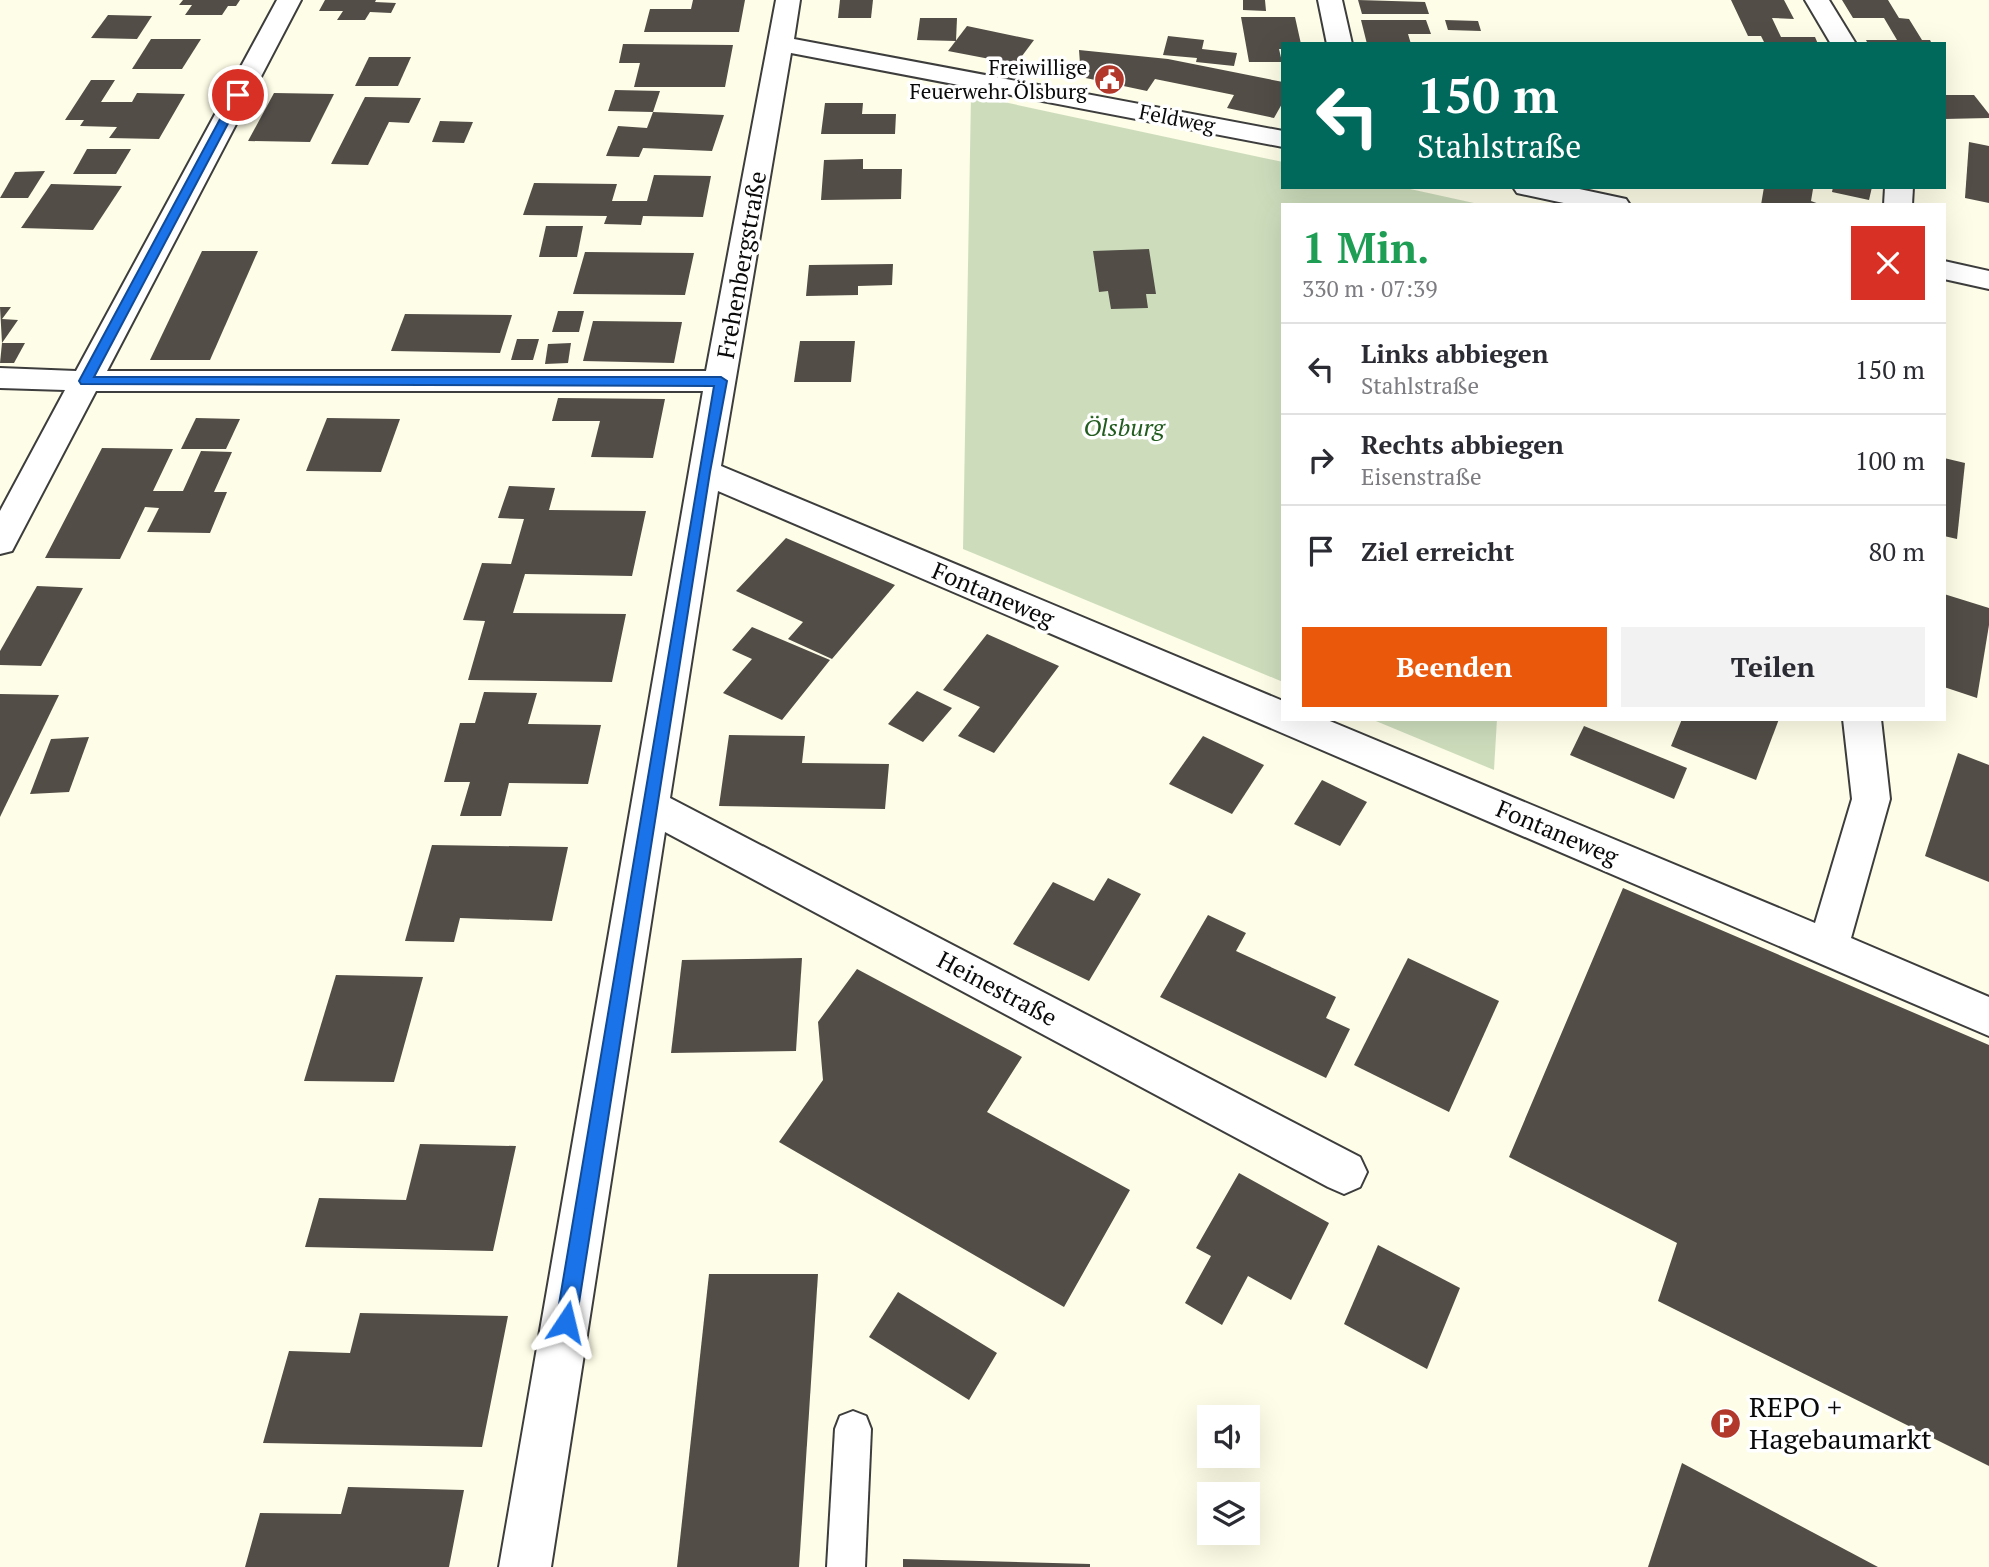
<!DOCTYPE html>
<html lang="de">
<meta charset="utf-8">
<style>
:root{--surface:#fff;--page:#f2f2f3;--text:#2b2b33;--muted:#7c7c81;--line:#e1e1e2;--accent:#ea580c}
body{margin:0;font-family:"PT Serif",serif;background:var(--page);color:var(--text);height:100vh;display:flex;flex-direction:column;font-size:26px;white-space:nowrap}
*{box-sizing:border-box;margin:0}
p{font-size:23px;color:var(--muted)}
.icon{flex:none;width:38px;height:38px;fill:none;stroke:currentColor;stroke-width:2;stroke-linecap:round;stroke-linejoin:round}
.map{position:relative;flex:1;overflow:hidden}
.sheet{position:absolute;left:1281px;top:203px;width:665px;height:518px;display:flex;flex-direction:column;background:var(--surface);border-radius:0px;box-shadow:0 7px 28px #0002}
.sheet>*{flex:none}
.banner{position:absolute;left:1281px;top:42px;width:665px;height:147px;border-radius:0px;box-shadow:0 7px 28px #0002;background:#00695c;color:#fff;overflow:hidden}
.controls{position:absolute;left:1197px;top:1405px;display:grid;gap:14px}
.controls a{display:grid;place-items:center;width:63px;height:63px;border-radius:0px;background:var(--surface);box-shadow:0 7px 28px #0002;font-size:35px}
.pin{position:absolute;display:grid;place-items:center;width:60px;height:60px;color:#fff;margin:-30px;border:4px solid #fff;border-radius:50%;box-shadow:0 2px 7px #0007}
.me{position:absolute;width:77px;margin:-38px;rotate:10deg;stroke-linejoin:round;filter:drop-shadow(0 0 5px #0008)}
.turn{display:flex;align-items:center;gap:24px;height:147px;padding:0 21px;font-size:32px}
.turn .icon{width:91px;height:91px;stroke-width:2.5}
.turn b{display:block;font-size:49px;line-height:60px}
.round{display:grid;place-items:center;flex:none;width:74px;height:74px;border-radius:0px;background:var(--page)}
.overview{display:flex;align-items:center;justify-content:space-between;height:119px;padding:0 21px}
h1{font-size:42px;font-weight:700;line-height:52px;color:#1e9e55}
.action{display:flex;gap:14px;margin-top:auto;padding:14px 21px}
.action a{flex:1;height:80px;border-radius:0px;background:var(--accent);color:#fff;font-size:28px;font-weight:700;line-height:80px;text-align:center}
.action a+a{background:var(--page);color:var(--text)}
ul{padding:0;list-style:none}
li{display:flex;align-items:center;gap:21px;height:91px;padding:0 21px;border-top:2px solid var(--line)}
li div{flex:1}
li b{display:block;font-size:26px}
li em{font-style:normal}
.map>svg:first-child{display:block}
.cemetery{fill:#cdddbc}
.building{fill:#524d47}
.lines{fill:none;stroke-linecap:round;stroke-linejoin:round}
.service-casing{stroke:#3d3d3d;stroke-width:4}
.minor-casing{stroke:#3d3d3d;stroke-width:4}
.service{fill:#fff;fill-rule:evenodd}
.minor{fill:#fff;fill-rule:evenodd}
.route{fill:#1a73e8;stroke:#114b97;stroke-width:2}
.labels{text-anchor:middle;stroke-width:7;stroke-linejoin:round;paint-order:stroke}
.far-poi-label{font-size:21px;fill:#0a0a0a;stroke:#fff;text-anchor:end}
.far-street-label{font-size:21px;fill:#0a0a0a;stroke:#fff}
.street-label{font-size:24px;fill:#0a0a0a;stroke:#fff}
.park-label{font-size:24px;font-style:italic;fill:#225d1f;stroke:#fff}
.near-poi-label{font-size:28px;fill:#0a0a0a;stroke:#fff;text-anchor:start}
</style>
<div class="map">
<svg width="1989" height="1567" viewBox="0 0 1989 1567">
<rect width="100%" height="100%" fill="#fefde7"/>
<!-- cemetery -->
<g class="cemetery">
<polygon points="971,95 1283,162 1283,187 1401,187 1483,205 1283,205 1283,682 963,549"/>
<polygon points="1371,719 1497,719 1494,770"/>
</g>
<!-- building -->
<g class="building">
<polygon points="183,0 240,0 236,6 228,6 222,15 185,15 192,5 179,5"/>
<polygon points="325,0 376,0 375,2 396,3 391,13 370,12 365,20 337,20 343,11 319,11"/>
<polygon points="693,0 745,0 739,32 644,32 650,9 691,9"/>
<polygon points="840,0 873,0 871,18 838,18"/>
<polygon points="1243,0 1265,0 1266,11 1243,10"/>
<polygon points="1358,0 1425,2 1429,14 1362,14"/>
<polygon points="1731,0 1784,0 1794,19 1772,18 1781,37 1815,37 1818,44 1765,44 1761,36 1748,36"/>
<polygon points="1842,0 1888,0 1899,18 1909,19 1922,40 1930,40 1932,44 1868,44 1866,40 1897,40 1884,18 1853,18"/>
<polygon points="108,15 152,16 137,39 91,38"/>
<polygon points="1241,17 1295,17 1301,44 1283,44 1283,49 1279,49 1282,62 1249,62"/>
<polygon points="920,18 957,18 956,41 917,40"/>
<polygon points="1361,20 1426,20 1431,34 1408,34 1411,44 1367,44"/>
<polygon points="1445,20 1478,21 1481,31 1448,30"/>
<polygon points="967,26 1034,40 1016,64 948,51"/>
<polygon points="1168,36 1204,40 1202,49 1237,53 1234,66 1196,62 1197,58 1163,55"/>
<polygon points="151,39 201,39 182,69 132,69"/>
<polygon points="623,44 733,45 725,87 634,87 640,63 619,63"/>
<polygon points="1079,50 1168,59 1283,82 1283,102 1274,118 1227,108 1234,95 1155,79 1147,91 1081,77"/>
<polygon points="369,57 411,57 398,86 355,86"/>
<polygon points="91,80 115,80 101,102 132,102 137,93 185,94 159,139 109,138 117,127 80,126 84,120 65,120"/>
<polygon points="615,90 660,91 653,112 608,111"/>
<polygon points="274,93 334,94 310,142 248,141"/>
<polygon points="1944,95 1974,95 1989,114 1989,118 1944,119"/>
<polygon points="365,97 421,98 409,123 389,122 368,165 331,164"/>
<polygon points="825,103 863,103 862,114 896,114 895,134 821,134"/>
<polygon points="653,112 724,115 712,151 643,148 639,157 606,156 618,126 647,128"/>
<polygon points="440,121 473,122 464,143 432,142"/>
<polygon points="1969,142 1989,146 1989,203 1965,198"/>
<polygon points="87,149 131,149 116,174 73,174"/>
<polygon points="863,159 863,169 902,169 901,199 821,200 824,160"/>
<polygon points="45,171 28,198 0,198 15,172"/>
<polygon points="654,175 711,176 703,217 643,216 641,225 604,224 607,216 523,215 534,183 617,184 612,201 647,201"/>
<polygon points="51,184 122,186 93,230 21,228"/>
<polygon points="1764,187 1813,189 1811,201 1822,205 1761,205"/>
<polygon points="1833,187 1872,187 1869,200 1832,192"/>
<polygon points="546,226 583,226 577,257 539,257"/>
<polygon points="1149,249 1156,294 1146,294 1148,308 1111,309 1108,291 1099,292 1093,251"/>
<polygon points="202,251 258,251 210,360 150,360"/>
<polygon points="585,252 694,253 685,295 573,294"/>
<polygon points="893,264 892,285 858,286 858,295 806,296 809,265"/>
<polygon points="0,307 11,307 2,319 18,320 2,343"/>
<polygon points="558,311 584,311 579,332 552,332"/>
<polygon points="405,314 512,315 500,353 391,351"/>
<polygon points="593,321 682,322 674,363 583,361"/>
<polygon points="517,339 539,339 533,360 511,360"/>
<polygon points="800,341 855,341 851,382 794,382"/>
<polygon points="2,343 25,343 14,363 0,363"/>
<polygon points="571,343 568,363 545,364 548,344"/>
<polygon points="558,398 665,399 653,458 591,457 600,421 552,421"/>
<polygon points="196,418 240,419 226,449 181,449"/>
<polygon points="327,418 400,419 381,472 306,471"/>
<polygon points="102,448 173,449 153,491 183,491 201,451 232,452 214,492 227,492 210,533 147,532 159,508 145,507 120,559 45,558"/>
<polygon points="1944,458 1965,463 1957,539 1944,536"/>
<polygon points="509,486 555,488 549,510 646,511 632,576 525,574 513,613 626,614 612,682 468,680 485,621 463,620 482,563 511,564 524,519 498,518"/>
<polygon points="786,538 895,585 832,659 788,639 803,622 736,591"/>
<polygon points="37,586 83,588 41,666 0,665 0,651"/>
<polygon points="1944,594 1989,608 1989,625 1977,698 1944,687"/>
<polygon points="752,627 830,660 782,720 723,693 752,659 732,650"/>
<polygon points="987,634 1059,666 994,753 958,736 980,707 943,690"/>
<polygon points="917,691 952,708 923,742 888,724"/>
<polygon points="484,692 537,693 528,724 601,725 588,784 509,783 501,816 460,816 470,782 444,782 460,723 475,723"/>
<polygon points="0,694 59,695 0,817"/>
<polygon points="1682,719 1779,719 1756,780 1671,746"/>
<polygon points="1584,726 1687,768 1674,799 1570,755"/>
<polygon points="729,735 805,736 802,763 889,764 885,809 719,806"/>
<polygon points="1203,736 1264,765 1232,814 1169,784"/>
<polygon points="89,737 69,792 30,794 51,739"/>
<polygon points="1958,753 1989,765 1989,882 1925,856"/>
<polygon points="1322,780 1367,802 1340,846 1294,824"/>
<polygon points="432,845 568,847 552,921 460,918 454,942 405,941"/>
<polygon points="1108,878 1141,894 1089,981 1013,944 1053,882 1094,901"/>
<polygon points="1623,888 1989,1045 1989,1466 1658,1301 1677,1243 1509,1157"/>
<polygon points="1208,915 1246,933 1236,951 1336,997 1326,1018 1350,1029 1326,1078 1160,997"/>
<polygon points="802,958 796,1051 671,1053 682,960"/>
<polygon points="1408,958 1499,1001 1449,1112 1354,1065"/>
<polygon points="857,969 1022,1057 987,1112 1130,1190 1064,1307 779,1142 823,1080 818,1022"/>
<polygon points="336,975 423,977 394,1082 304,1081"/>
<polygon points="420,1144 516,1146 493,1251 305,1247 319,1198 406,1200"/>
<polygon points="1239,1173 1329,1223 1291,1300 1248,1276 1222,1325 1185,1303 1211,1256 1196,1248"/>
<polygon points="1378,1245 1460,1288 1427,1369 1344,1324"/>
<polygon points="709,1274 818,1274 799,1567 677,1567"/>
<polygon points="898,1292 997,1353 969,1400 869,1337"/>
<polygon points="360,1313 508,1316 482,1447 263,1443 289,1351 350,1353"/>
<polygon points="1682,1463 1878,1567 1648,1567"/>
<polygon points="348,1487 464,1490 449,1567 245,1567 260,1513 341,1514"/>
<polygon points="903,1559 1090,1564 1090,1567 903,1567"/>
</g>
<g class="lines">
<defs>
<polygon id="service" points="853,1411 866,1416 871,1429 865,1567 827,1567 835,1429 840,1416"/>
<g id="minor">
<polygon points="277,0 301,0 107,371 706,371 776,0 800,0 794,39 1283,131 1283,147 791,53 721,466 1283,701 1283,719 1325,719 1815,923 1852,799 1843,719 1881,719 1890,799 1851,938 1989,997 1989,1036 718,491 670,798 1360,1157 1367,1172 1360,1187 1344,1194 1328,1187 665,832 551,1567 499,1567 703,391 96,391 12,551 0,554 0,511 65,390 0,388 0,368 76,371"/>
<polygon points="1318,0 1342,0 1352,44 1327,44"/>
<polygon points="1805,0 1829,0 1856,44 1831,44"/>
<polygon points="1513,187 1570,187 1626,199 1630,205 1573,205 1517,193"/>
<polygon points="1885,187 1913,187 1912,205 1884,205"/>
<polygon points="1944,261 1989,271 1989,289 1944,279"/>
</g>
</defs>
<!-- service casing -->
<use href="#service" class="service-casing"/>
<!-- minor casing -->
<use href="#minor" class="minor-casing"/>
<!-- service -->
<use href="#service" class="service"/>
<!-- minor -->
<use href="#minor" class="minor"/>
</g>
<!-- route -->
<polygon class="route" points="238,92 243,95 94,377 721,377 727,381 710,472 576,1322 573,1330 566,1332 559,1330 556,1322 714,386 81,384 79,381 233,95"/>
<!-- icons -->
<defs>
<symbol id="civic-disc" viewBox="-11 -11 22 22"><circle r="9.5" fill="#b1382a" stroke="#fff"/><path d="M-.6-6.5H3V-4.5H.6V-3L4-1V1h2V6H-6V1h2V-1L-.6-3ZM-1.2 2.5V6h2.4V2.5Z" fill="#fff"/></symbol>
<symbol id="parking-disc" viewBox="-11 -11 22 22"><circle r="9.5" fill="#b1382a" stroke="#fff"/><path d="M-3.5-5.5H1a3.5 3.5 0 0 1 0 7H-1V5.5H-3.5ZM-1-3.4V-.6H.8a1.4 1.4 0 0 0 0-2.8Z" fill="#fff"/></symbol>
</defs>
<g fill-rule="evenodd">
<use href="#civic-disc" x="1092" y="62" width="35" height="35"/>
<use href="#parking-disc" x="1708" y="1406" width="35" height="35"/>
</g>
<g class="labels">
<!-- far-poi labels -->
<g class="far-poi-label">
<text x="1087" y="75">Freiwillige<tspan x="1087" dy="24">Feuerwehr Ölsburg</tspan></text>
</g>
<!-- far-street labels -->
<g class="far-street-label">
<text transform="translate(1177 119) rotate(11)" y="7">Feldweg</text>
</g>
<!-- street labels -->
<g class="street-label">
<text transform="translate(742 265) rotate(-80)" y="8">Frehenbergstraße</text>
<text transform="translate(993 595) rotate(23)" y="8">Fontaneweg</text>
<text transform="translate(1557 833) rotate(23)" y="8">Fontaneweg</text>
<text transform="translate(997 989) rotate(28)" y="8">Heinestraße</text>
</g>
<!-- park labels -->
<g class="park-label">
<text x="1124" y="436">Ölsburg</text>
</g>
<!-- near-poi labels -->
<g class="near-poi-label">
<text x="1749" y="1417">REPO +<tspan x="1749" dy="32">Hagebaumarkt</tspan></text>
</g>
</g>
</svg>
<div class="controls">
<a><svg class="icon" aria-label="sound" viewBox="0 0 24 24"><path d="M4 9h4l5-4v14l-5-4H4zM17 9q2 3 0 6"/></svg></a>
<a><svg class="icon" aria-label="layers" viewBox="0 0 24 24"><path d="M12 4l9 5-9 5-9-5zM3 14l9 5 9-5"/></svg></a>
</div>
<div class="pin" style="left:238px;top:95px;background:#d93025"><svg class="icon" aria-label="arrive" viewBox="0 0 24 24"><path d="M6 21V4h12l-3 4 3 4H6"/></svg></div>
<svg class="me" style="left:566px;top:1322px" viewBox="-20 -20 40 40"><path d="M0-17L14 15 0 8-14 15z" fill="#1a73e8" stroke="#fff" stroke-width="4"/></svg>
<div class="banner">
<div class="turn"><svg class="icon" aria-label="left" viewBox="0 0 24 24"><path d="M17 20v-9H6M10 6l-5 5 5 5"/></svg><div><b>150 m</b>Stahlstraße</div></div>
</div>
<section class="sheet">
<div class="overview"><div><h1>1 Min.</h1><p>330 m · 07:39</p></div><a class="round" style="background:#d93025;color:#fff"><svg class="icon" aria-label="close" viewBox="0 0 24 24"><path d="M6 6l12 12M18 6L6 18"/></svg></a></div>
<ul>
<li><svg class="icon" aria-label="left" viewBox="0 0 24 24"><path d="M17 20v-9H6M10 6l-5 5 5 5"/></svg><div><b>Links abbiegen</b><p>Stahlstraße</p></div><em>150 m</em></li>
<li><svg class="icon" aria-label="right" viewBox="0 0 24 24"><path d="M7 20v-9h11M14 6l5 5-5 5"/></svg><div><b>Rechts abbiegen</b><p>Eisenstraße</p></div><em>100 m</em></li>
<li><svg class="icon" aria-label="arrive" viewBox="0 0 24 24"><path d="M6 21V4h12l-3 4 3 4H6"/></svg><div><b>Ziel erreicht</b></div><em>80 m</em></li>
</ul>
<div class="action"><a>Beenden</a><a>Teilen</a></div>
</section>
</div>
